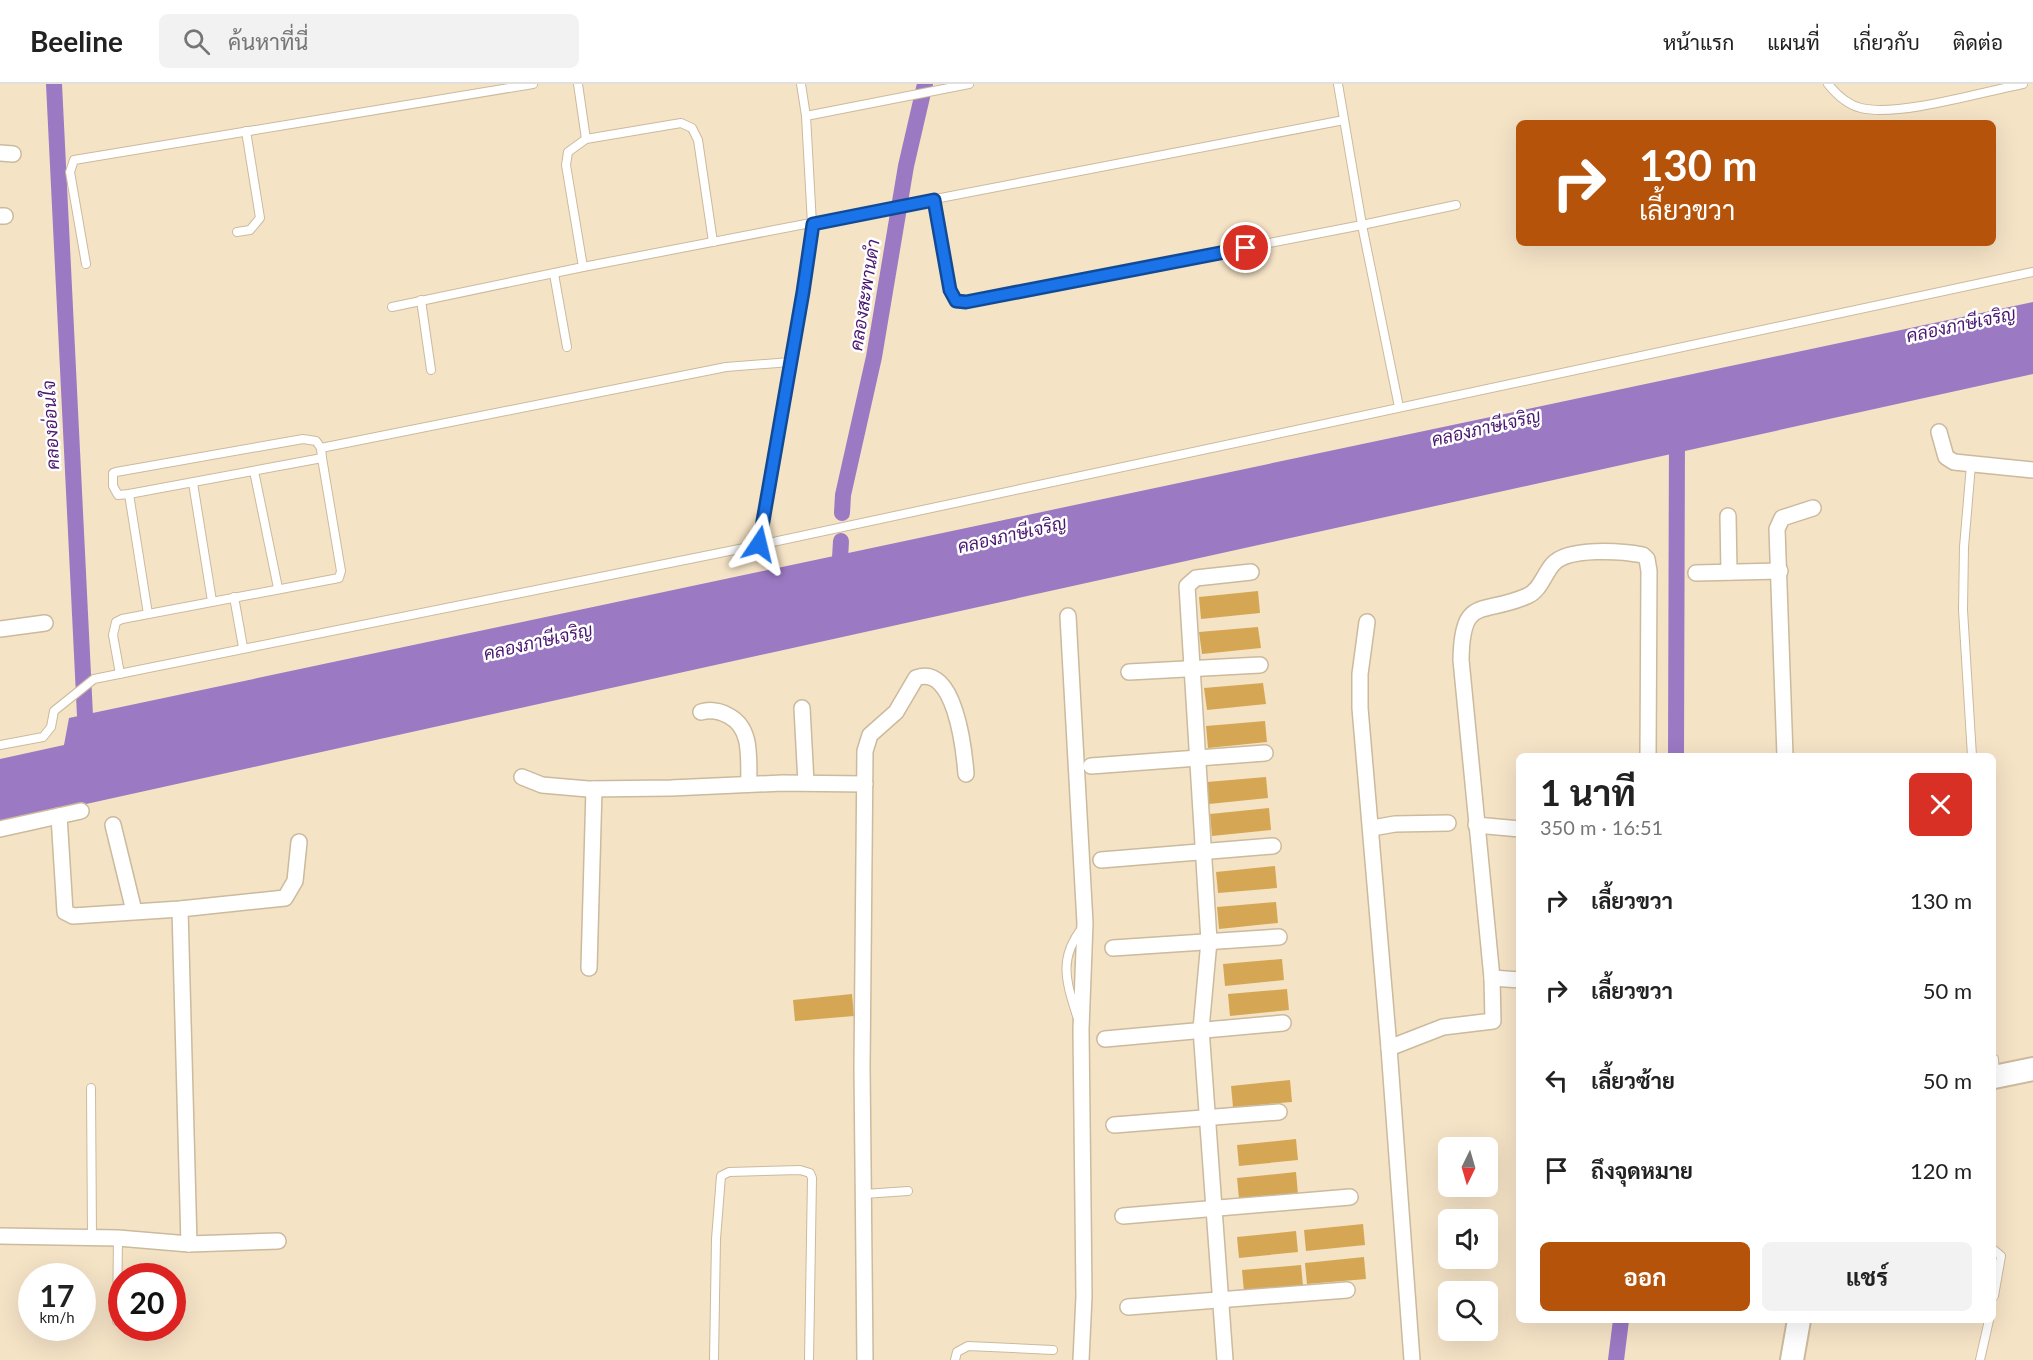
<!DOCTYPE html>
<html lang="th">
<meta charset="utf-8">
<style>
:root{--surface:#fff;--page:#f2f2f2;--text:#222;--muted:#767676;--line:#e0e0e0;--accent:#b45309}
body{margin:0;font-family:Lato,Sarabun,sans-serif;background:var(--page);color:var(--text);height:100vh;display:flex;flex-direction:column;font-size:22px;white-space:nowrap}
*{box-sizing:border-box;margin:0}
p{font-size:20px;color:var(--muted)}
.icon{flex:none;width:33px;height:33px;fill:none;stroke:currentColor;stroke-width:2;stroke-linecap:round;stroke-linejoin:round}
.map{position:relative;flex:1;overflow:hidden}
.drawer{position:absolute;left:1516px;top:669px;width:480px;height:570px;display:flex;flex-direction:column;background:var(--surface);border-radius:9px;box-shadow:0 6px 24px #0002}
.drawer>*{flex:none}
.hud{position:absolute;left:1516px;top:36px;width:480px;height:126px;border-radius:9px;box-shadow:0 6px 24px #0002;background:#b45309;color:#fff;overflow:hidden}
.needle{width:39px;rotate:185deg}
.tools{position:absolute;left:1438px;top:1053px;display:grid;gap:12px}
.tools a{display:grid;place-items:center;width:60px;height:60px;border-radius:9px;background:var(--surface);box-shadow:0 6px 24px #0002;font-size:30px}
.speed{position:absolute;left:18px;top:1179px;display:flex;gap:12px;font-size:30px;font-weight:700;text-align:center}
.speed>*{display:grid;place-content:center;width:78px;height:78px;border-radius:50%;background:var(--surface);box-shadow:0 6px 24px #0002;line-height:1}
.speed small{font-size:15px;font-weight:400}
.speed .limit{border:9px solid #d22;background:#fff;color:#111}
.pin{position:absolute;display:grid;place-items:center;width:51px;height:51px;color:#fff;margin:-26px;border:3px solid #fff;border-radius:50%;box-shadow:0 2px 6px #0007}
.me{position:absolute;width:66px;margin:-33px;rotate:10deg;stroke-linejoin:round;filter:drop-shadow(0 0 4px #0008)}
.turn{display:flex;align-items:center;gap:21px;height:126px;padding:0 24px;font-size:27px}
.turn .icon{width:78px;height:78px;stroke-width:2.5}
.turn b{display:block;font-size:42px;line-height:51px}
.round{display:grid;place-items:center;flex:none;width:63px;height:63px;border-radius:9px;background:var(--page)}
.headline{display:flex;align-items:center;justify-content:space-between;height:102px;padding:0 24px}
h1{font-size:36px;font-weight:700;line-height:45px}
.button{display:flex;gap:12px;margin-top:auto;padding:12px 24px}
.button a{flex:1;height:69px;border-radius:9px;background:var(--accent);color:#fff;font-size:24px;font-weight:700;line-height:69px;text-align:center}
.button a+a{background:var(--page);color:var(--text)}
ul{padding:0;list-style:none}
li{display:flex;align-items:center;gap:18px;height:90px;padding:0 24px}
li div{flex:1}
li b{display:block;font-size:22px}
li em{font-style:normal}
header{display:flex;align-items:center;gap:36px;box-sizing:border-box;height:84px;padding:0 30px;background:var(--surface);border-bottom:2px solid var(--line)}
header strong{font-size:28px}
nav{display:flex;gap:33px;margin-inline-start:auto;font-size:21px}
.search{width:420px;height:54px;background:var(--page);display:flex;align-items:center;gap:15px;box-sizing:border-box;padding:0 21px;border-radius:9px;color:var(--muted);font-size:22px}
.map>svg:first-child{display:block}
.water{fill:#9b79c3}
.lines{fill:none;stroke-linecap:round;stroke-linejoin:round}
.canal{stroke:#9b79c3;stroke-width:16}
.building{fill:#d5a754}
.lane-casing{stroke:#cbba9d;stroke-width:10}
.street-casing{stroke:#cbba9d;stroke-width:18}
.secondary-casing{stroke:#cbba9d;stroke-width:26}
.lane{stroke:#fff;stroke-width:8}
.street{stroke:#fff;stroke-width:15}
.secondary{stroke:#fff;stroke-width:22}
.route-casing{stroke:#114b97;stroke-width:15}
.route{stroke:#1a73e8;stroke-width:10}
.labels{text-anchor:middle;stroke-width:5;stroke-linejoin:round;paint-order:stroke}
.water-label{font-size:18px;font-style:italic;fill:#491770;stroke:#fff}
</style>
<header>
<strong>Beeline</strong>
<div class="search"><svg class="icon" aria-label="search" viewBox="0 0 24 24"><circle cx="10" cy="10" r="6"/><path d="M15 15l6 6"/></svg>ค้นหาที่นี่</div>
<nav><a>หน้าแรก</a><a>แผนที่</a><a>เกี่ยวกับ</a><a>ติดต่อ</a></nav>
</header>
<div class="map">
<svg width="2033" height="1276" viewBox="0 0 2033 1276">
<rect width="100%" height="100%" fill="#f5e3c6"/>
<!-- water -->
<polygon class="water" points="2033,218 2033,290 0,739 0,675 64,661 69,634"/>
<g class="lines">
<!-- canal -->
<g class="canal">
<polyline points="54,0 86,652"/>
<polyline points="842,429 843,411 874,273 906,82 925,0"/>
<polyline points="839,492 841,457"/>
<polyline points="1676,672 1677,346"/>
<polyline points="1616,1276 1621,1236"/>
</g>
</g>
<!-- building -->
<g class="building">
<polygon points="1258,507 1260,529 1201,535 1199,513"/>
<polygon points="1258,543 1261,564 1202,570 1199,548"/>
<polygon points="1263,599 1266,620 1207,626 1204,604"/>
<polygon points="1265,637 1267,658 1208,664 1206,642"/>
<polygon points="1266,693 1268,714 1209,720 1207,698"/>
<polygon points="1269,724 1271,746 1212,752 1210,730"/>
<polygon points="1275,782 1277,804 1218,809 1216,788"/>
<polygon points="1276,818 1278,839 1219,845 1217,823"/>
<polygon points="1282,875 1284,896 1225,902 1223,880"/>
<polygon points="1287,905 1289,926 1230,932 1228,910"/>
<polygon points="852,910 854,932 795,937 793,916"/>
<polygon points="1290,996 1292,1018 1233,1023 1231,1002"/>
<polygon points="1296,1055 1298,1076 1239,1082 1237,1061"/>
<polygon points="1296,1088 1298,1110 1239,1115 1237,1094"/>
<polygon points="1363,1140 1365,1161 1306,1167 1304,1146"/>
<polygon points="1296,1147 1298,1168 1239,1174 1237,1153"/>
<polygon points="1364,1173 1366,1195 1307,1200 1305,1179"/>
<polygon points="1301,1181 1303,1202 1244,1208 1242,1186"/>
</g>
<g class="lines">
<defs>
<g id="lane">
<polyline points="578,0 586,55"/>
<path d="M1828 0C1836 10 1848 21 1861 24 1899 33 1982 8 2023 0"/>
<polyline points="806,32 969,0"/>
<polyline points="934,116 950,206 956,217 966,218 1362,141 1338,0"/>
<polyline points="237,148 250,146 260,134 246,47"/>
<polyline points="86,180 70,88 74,76 533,0"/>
<polyline points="583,183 566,81 568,68 586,55 681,39 692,44 698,56 713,158"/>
<polyline points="554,190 567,263"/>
<polyline points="421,216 431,286"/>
<polyline points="392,223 583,183 1344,36"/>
<polyline points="1399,323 1362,141 1456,121"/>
<polygon points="303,355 316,357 321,364 322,374 129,410 118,411 113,402 113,389 116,388"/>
<polyline points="321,364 726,283 790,278 812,140 806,32 801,0"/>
<polyline points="1971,381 1964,463 1963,526 1972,672"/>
<polyline points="254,387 278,504"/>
<polyline points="193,399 212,517"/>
<polyline points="129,410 148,530"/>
<polyline points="759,461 790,278"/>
<polyline points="234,513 243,563"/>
<polyline points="120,590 113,551 116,538 122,535 339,494 341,487 322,374"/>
<polyline points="0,661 43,653 51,643 54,627 94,595 759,461 2033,188"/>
<path d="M1077 932C1066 897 1058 874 1083 843"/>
<polyline points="1994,975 1995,991"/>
<polyline points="91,1004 92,1154"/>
<polyline points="864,1110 908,1107"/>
<polyline points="1994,1166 2001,1172 1994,1212"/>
<polyline points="117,1237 118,1154"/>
<polyline points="714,1276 716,1155 721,1092 729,1088 800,1086 810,1089 812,1094 809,1276"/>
<polyline points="955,1276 957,1268 968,1262 1053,1266"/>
<polyline points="1980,1276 1989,1236"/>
</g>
<g id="street">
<polyline points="0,69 13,70"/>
<polyline points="0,132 5,132"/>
<polyline points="1939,348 1946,373 1954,378 2033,386"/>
<polyline points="1728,432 1729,488"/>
<polyline points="1696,489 1780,487"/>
<polyline points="1068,532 1085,839 1081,945 1084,1212 1081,1276"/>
<polyline points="1367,538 1360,590 1360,624 1389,964 1412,1276"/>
<polyline points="0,545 45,539"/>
<polyline points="1129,588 1260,581"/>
<polyline points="802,624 806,699"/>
<path d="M701 628C711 625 720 627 729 632 753 645 748 675 749 700"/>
<polyline points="1785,672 1777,445 1782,434 1813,424"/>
<polyline points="1091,682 1265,669"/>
<polyline points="522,693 542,701 588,705 671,704 783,699 865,700"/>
<polyline points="59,732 65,828 73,832 180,825 285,814 295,797 299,758"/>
<polyline points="113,741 134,827"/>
<polyline points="1476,741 1520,745"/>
<polyline points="1372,744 1395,740 1448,739"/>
<polyline points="0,745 81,727"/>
<polyline points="1101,776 1273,762"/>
<polyline points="180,825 189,1160"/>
<polyline points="1113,864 1279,853"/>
<polyline points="589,884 594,705"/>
<polyline points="1492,894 1520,896"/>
<polyline points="1105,955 1283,939"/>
<path d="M1389 964 1443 943 1493 937 1492 894 1461 576C1462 510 1482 532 1527 512 1540 507 1544 490 1553 480 1568 463 1622 467 1643 471L1647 475 1649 487 1648 672"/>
<polyline points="1114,1041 1279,1028"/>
<polyline points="1123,1132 1350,1113"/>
<polyline points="0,1152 118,1154 189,1160 278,1157"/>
<polyline points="1128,1223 1347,1206"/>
<path d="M865 1276 862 983 865 667 870 651 896 628 916 594C955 579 964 665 966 690"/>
<polyline points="1225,1276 1201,945 1209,857 1187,502 1196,494 1251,488"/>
</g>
<g id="secondary">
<polyline points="1994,993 2033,985"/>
<polyline points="1792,1276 1799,1236"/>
</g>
</defs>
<!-- lane casing -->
<use href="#lane" class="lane-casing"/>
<!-- street casing -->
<use href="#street" class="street-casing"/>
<!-- secondary casing -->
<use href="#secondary" class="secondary-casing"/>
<!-- lane -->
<use href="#lane" class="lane"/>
<!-- street -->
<use href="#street" class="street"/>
<!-- secondary -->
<use href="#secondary" class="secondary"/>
</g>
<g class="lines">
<defs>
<polyline id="route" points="759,460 803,208 813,140 934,116 950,206 956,217 966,218 1246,164"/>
</defs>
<!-- route casing -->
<use href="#route" class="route-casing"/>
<!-- route -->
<use href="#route" class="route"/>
</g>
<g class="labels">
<!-- water labels -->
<g class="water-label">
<text transform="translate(865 211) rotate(-81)" y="6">คลองสะพานดำ</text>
<text transform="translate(1961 241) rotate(-12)" y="6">คลองภาษีเจริญ</text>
<text transform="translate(51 341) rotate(-93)" y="6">คลองอ่อนใจ</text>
<text transform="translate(1486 344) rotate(-13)" y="6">คลองภาษีเจริญ</text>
<text transform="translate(1012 451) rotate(-13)" y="6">คลองภาษีเจริญ</text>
<text transform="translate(538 558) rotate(-13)" y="6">คลองภาษีเจริญ</text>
</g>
</g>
</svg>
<div class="tools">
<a><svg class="needle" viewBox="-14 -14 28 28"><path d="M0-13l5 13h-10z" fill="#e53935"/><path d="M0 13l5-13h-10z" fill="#767676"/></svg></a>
<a><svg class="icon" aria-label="sound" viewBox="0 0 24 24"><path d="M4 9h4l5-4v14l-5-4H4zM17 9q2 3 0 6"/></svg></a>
<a><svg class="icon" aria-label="search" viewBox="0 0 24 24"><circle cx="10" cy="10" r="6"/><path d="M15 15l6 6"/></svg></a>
</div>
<div class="speed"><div>17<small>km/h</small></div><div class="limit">20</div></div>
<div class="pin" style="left:1246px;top:164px;background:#d93025"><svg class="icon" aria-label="arrive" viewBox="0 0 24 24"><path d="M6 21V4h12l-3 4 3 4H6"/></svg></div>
<svg class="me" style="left:759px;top:460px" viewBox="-20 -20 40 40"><path d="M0-17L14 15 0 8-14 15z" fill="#1a73e8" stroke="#fff" stroke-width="4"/></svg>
<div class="hud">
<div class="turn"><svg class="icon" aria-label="right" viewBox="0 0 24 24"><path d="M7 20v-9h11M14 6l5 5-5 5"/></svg><div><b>130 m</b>เลี้ยวขวา</div></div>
</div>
<section class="drawer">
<div class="headline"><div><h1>1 นาที</h1><p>350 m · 16:51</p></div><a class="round" style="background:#d93025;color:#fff"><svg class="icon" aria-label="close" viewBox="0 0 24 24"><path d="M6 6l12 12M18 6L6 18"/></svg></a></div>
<ul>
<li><svg class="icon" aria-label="right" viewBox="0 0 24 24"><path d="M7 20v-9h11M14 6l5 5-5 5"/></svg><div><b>เลี้ยวขวา</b></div><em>130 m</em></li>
<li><svg class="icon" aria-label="right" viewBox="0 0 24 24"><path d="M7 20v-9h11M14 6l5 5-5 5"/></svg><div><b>เลี้ยวขวา</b></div><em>50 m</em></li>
<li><svg class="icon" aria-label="left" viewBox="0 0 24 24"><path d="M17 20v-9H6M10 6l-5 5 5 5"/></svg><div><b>เลี้ยวซ้าย</b></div><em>50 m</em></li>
<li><svg class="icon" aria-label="arrive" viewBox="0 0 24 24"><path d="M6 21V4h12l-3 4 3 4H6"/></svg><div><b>ถึงจุดหมาย</b></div><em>120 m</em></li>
</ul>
<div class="button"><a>ออก</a><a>แชร์</a></div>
</section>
</div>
